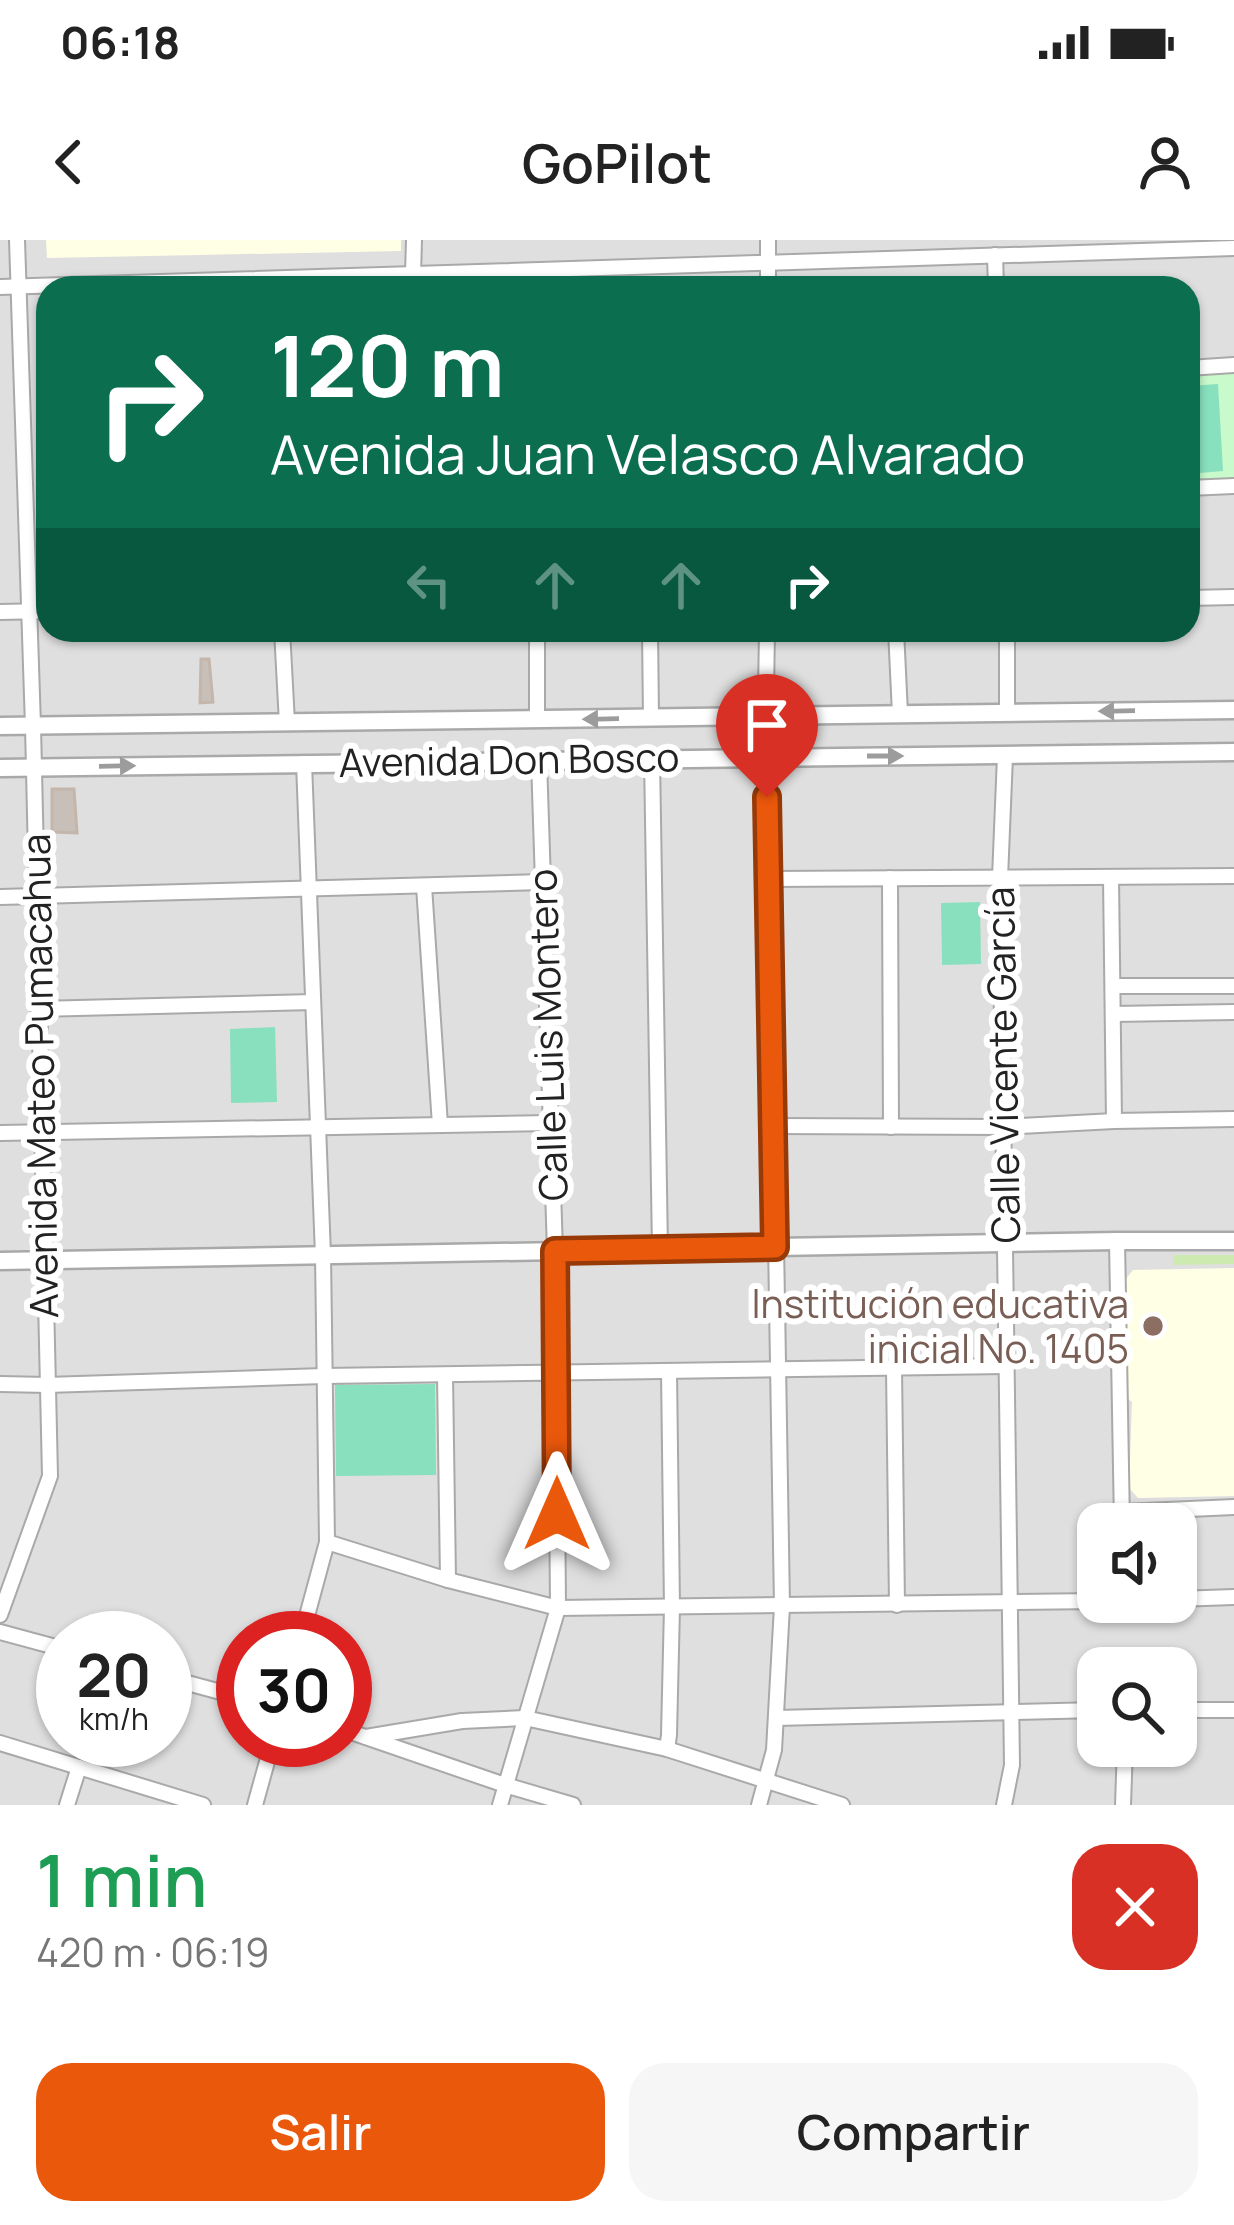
<!DOCTYPE html>
<html lang="es">
<meta charset="utf-8">
<style>
:root{--surface:#fff;--page:#f6f6f6;--text:#222;--muted:#767676;--accent:#ea580c}
body{margin:0;font-family:Manrope,sans-serif;background:var(--page);color:var(--text);height:100vh;display:flex;flex-direction:column;font-size:45px;white-space:nowrap}
*{box-sizing:border-box;margin:0}
p{font-size:39px;color:var(--muted)}
.icon{flex:none;width:66px;height:66px;fill:none;stroke:currentColor;stroke-width:2;stroke-linecap:round;stroke-linejoin:round}
.map{position:relative;height:1565px;overflow:hidden}
.side{display:flex;flex-direction:column;background:var(--surface);flex:1}
.side>*{flex:none}
.hud{position:absolute;left:36px;top:36px;width:1164px;height:366px;border-radius:36px;box-shadow:0 3px 9px #0004;background:#0b6e4f;color:#fff;overflow:hidden}
.fabs{position:absolute;left:1077px;top:1263px;display:grid;gap:24px}
.fabs a{display:grid;place-items:center;width:120px;height:120px;border-radius:24px;background:var(--surface);box-shadow:0 3px 9px #0004;font-size:60px}
.speed{position:absolute;left:36px;top:1371px;display:flex;gap:24px;font-size:60px;font-weight:700;text-align:center}
.speed>*{display:grid;place-content:center;width:156px;height:156px;border-radius:50%;background:var(--surface);box-shadow:0 3px 9px #0004;line-height:1}
.speed small{font-size:30px;font-weight:400}
.speed .limit{border:18px solid #d22;background:#fff;color:#111}
.pin{position:absolute;display:grid;place-items:center;width:102px;height:102px;color:#fff;margin:-123px -51px;border-radius:50% 50% 50% 0;rotate:-45deg;box-shadow:0 0 12px #0007}
.pin .icon{rotate:45deg}
.me{position:absolute;width:132px;margin:-66px;rotate:0deg;stroke-linejoin:round;filter:drop-shadow(0 0 9px #0008)}
.turn{display:flex;align-items:center;gap:42px;height:252px;padding:0 36px;font-size:54px}
.turn .icon{width:156px;height:156px;stroke-width:2.5}
.turn b{display:block;font-size:84px;line-height:102px}
.lanes{display:flex;align-items:center;height:114px;padding:0 36px;background:#0003;justify-content:center;gap:60px;direction:ltr}
.lanes .off{opacity:.35}
.round{display:grid;place-items:center;flex:none;width:126px;height:126px;border-radius:36px;background:var(--page)}
.summary{display:flex;align-items:center;justify-content:space-between;height:204px;padding:0 36px}
h1{font-size:72px;font-weight:600;line-height:90px;color:#1e9e55}
.action{display:flex;gap:24px;margin-top:auto;padding:24px 36px}
.action a{flex:1;height:138px;border-radius:36px;background:var(--accent);color:#fff;font-size:48px;font-weight:600;line-height:138px;text-align:center}
.action a+a{background:var(--page);color:var(--text)}
.status{display:flex;justify-content:space-between;align-items:center;height:84px;padding:0 60px;background:var(--surface);direction:ltr}
.status svg{height:33px;fill:currentColor}
header{display:flex;justify-content:space-between;align-items:center;height:156px;padding:0 36px;background:var(--surface);font-size:54px;font-weight:600}
.map>svg:first-child{display:block}
.residential{fill:#e0dfdf;fill-rule:evenodd}
.education{fill:#ffffe5}
.grass{fill:#cdebb0}
.park{fill:#c8facc}
.pitch{fill:#88e0be}
.building{fill:#c7bfb8;stroke:#c4b6ab;stroke-width:3}
.lines{fill:none;stroke-linecap:round;stroke-linejoin:round}
.minor-casing{stroke:#a9a9a9;stroke-width:18}
.tertiary-casing{stroke:#a9a9a9;stroke-width:21}
.minor{stroke:#fff;stroke-width:14}
.tertiary{stroke:#fff;stroke-width:16}
.oneway{fill:#9c9c9c}
.route-casing{stroke:#983908;stroke-width:30}
.route{stroke:#ea580c;stroke-width:21}
.education-dot{fill:#8d6e63;stroke:#fff;stroke-width:4.5}
.labels{text-anchor:middle;stroke-width:12;stroke-linejoin:round;paint-order:stroke}
.street-label{font-size:39px;fill:#222;stroke:#fff}
.education-label{font-size:39px;fill:#785e54;stroke:#fff;text-anchor:end}
</style>
<div class="status"><b>06:18</b><svg viewBox="0 0 49 12"><path d="M0 12V9h3v3zM5 12V6h3v6zM10 12V3h3v9zM15 12V0h3v12zM26 1h20v11H26zM47 4h2v5h-2z"/></svg></div>
<header><svg class="icon" aria-label="back" viewBox="0 0 24 24"><path d="M15 5l-7 7 7 7"/></svg>GoPilot<svg class="icon" aria-label="person" viewBox="0 0 24 24"><circle cx="12" cy="8" r="4"/><path d="M4 21q1-7 8-7t8 7"/></svg></header>
<div class="map">
<svg width="1234" height="1565" viewBox="0 0 1234 1565">
<rect width="100%" height="100%" fill="#f2efe9"/>
<!-- residential -->
<path class="residential" d="M0 0H1234V1565H0ZM48 48H1188V390H48ZM1098 1284H1176V1362H1098ZM63 1398H165V1500H63ZM243 1398H345V1500H243ZM1098 1428H1176V1506H1098Z"/>
<!-- education -->
<g class="education">
<polygon points="46,0 401,0 401,11 47,18"/>
<polygon points="1234,1028 1234,1256 1138,1258 1129,1248 1132,1162 1125,1156 1124,1041 1133,1030"/>
</g>
<!-- grass -->
<polygon class="grass" points="1173,1015 1234,1015 1234,1024 1173,1025"/>
<!-- park -->
<polygon class="park" points="1234,133 1234,242 1188,244 1188,136"/>
<!-- pitch -->
<g class="pitch">
<polygon points="1218,144 1223,231 1188,234 1188,146"/>
<polygon points="980,662 981,724 942,725 941,663"/>
<polygon points="275,787 277,862 231,863 230,789"/>
<polygon points="435,1144 436,1235 336,1236 335,1145"/>
</g>
<!-- building -->
<g class="building">
<polygon points="201,419 209,419 213,462 200,463"/>
<polygon points="52,549 74,549 77,593 52,592"/>
</g>
<g class="lines">
<defs>
<g id="minor">
<polyline points="768,0 768,48"/>
<polyline points="995,15 996,48"/>
<polyline points="413,34 414,0"/>
<polyline points="0,47 1234,8"/>
<polyline points="1188,128 1234,125"/>
<polyline points="1188,248 1234,246"/>
<polyline points="1188,358 1234,357"/>
<polyline points="0,372 48,371"/>
<polyline points="282,390 287,483"/>
<polyline points="650,390 651,478"/>
<polyline points="896,390 900,474"/>
<polyline points="1007,390 1007,473"/>
<polyline points="537,479 537,390"/>
<polyline points="652,518 660,1009"/>
<polyline points="1111,637 1114,881"/>
<polyline points="890,638 891,887"/>
<polyline points="770,639 1234,636"/>
<polyline points="424,646 440,885"/>
<polyline points="0,657 543,642"/>
<polyline points="1113,746 1234,746"/>
<polyline points="38,769 313,762"/>
<polyline points="1113,774 1234,772"/>
<polyline points="773,886 1003,887 1114,881 1234,879"/>
<polyline points="0,893 551,883"/>
<polyline points="1117,1001 1122,1284"/>
<polyline points="894,1128 897,1365"/>
<polyline points="445,1135 448,1340"/>
<polyline points="0,1144 47,1145 324,1136 1007,1126"/>
<polyline points="1122,1272 1234,1267"/>
<polyline points="327,1302 448,1340 558,1368 1098,1361"/>
<polyline points="1176,1359 1234,1357"/>
<polyline points="0,1375 50,1236 33,486 17,0"/>
<polyline points="0,1392 63,1409"/>
<polyline points="301,1398 327,1302 323,1015 304,523"/>
<polyline points="165,1437 243,1458"/>
<polyline points="1176,1470 1234,1470"/>
<polyline points="776,1478 1098,1470"/>
<polyline points="345,1490 505,1545 573,1565"/>
<polyline points="366,1497 462,1481 525,1478 667,1509 842,1565"/>
<polyline points="0,1503 203,1565"/>
<polyline points="667,1509 669,1495 672,1367 669,1131"/>
<polyline points="67,1565 79,1527"/>
<polyline points="255,1565 273,1500"/>
<polyline points="500,1565 558,1368 555,1011 539,520"/>
<polyline points="759,1565 774,1510 782,1366 770,639 765,517 767,390"/>
<polyline points="1004,1565 1012,1525 1000,638 1005,516"/>
<polyline points="1123,1565 1125,1506"/>
</g>
<g id="tertiary">
<polyline points="0,486 1234,470"/>
<polyline points="0,528 1234,512"/>
<polyline points="0,1021 1117,1001 1234,1001"/>
</g>
</defs>
<!-- minor casing -->
<use href="#minor" class="minor-casing"/>
<!-- tertiary casing -->
<use href="#tertiary" class="tertiary-casing"/>
<!-- minor -->
<use href="#minor" class="minor"/>
<!-- tertiary -->
<use href="#tertiary" class="tertiary"/>
</g>
<!-- one-way arrows -->
<defs><path id="oneway-solid" d="M-6-.8H1V-3.2L6.5 0L1 3.2V.8H-6Z" transform="scale(3)"/></defs>
<g class="oneway">
<use href="#oneway-solid" transform="translate(1117 471) rotate(179)"/>
<use href="#oneway-solid" transform="translate(601 479) rotate(179)"/>
<use href="#oneway-solid" transform="translate(885 516)"/>
<use href="#oneway-solid" transform="translate(117 526) rotate(-1)"/>
</g>
<g class="lines">
<defs>
<polyline id="route" points="557,1274 555,1011 775,1007 767,557"/>
</defs>
<!-- route casing -->
<use href="#route" class="route-casing"/>
<!-- route -->
<use href="#route" class="route"/>
</g>
<!-- markers -->
<circle class="education-dot" cx="1153" cy="1086" r="12"/>
<g class="labels">
<!-- street labels -->
<g class="street-label">
<text transform="translate(509 520) rotate(-1)" y="14">Avenida Don Bosco</text>
<text transform="translate(548 795) rotate(-92)" y="14">Calle Luis Montero</text>
<text transform="translate(1003 825) rotate(-91)" y="14">Calle Vicente García</text>
<text transform="translate(40 836) rotate(-91)" y="14">Avenida Mateo Pumacahua</text>
</g>
<!-- education labels -->
<g class="education-label">
<text x="1129" y="1078">Institución educativa<tspan x="1129" dy="45">inicial No. 1405</tspan></text>
</g>
</g>
</svg>
<div class="fabs">
<a><svg class="icon" aria-label="sound" viewBox="0 0 24 24"><path d="M4 9h4l5-4v14l-5-4H4zM17 9q2 3 0 6"/></svg></a>
<a><svg class="icon" aria-label="search" viewBox="0 0 24 24"><circle cx="10" cy="10" r="6"/><path d="M15 15l6 6"/></svg></a>
</div>
<div class="speed"><div>20<small>km/h</small></div><div class="limit">30</div></div>
<div class="pin" style="left:767px;top:557px;background:#d93025"><svg class="icon" aria-label="arrive" viewBox="0 0 24 24"><path d="M6 21V4h12l-3 4 3 4H6"/></svg></div>
<svg class="me" style="left:557px;top:1274px" viewBox="-20 -20 40 40"><path d="M0-17L14 15 0 8-14 15z" fill="#ea580c" stroke="#fff" stroke-width="4"/></svg>
<div class="hud">
<div class="turn"><svg class="icon" aria-label="right" viewBox="0 0 24 24"><path d="M7 20v-9h11M14 6l5 5-5 5"/></svg><div><b>120 m</b>Avenida Juan Velasco Alvarado</div></div>
<div class="lanes"><svg class="icon off" aria-label="left" viewBox="0 0 24 24"><path d="M17 20v-9H6M10 6l-5 5 5 5"/></svg><svg class="icon off" aria-label="ahead" viewBox="0 0 24 24"><path d="M12 20V5M6 11l6-6 6 6"/></svg><svg class="icon off" aria-label="ahead" viewBox="0 0 24 24"><path d="M12 20V5M6 11l6-6 6 6"/></svg><svg class="icon" aria-label="right" viewBox="0 0 24 24"><path d="M7 20v-9h11M14 6l5 5-5 5"/></svg></div>
</div>
</div>
<section class="side">
<div class="summary"><div><h1>1 min</h1><p>420 m · 06:19</p></div><a class="round" style="background:#d93025;color:#fff"><svg class="icon" aria-label="close" viewBox="0 0 24 24"><path d="M6 6l12 12M18 6L6 18"/></svg></a></div>
<div class="action"><a>Salir</a><a>Compartir</a></div>
</section>
